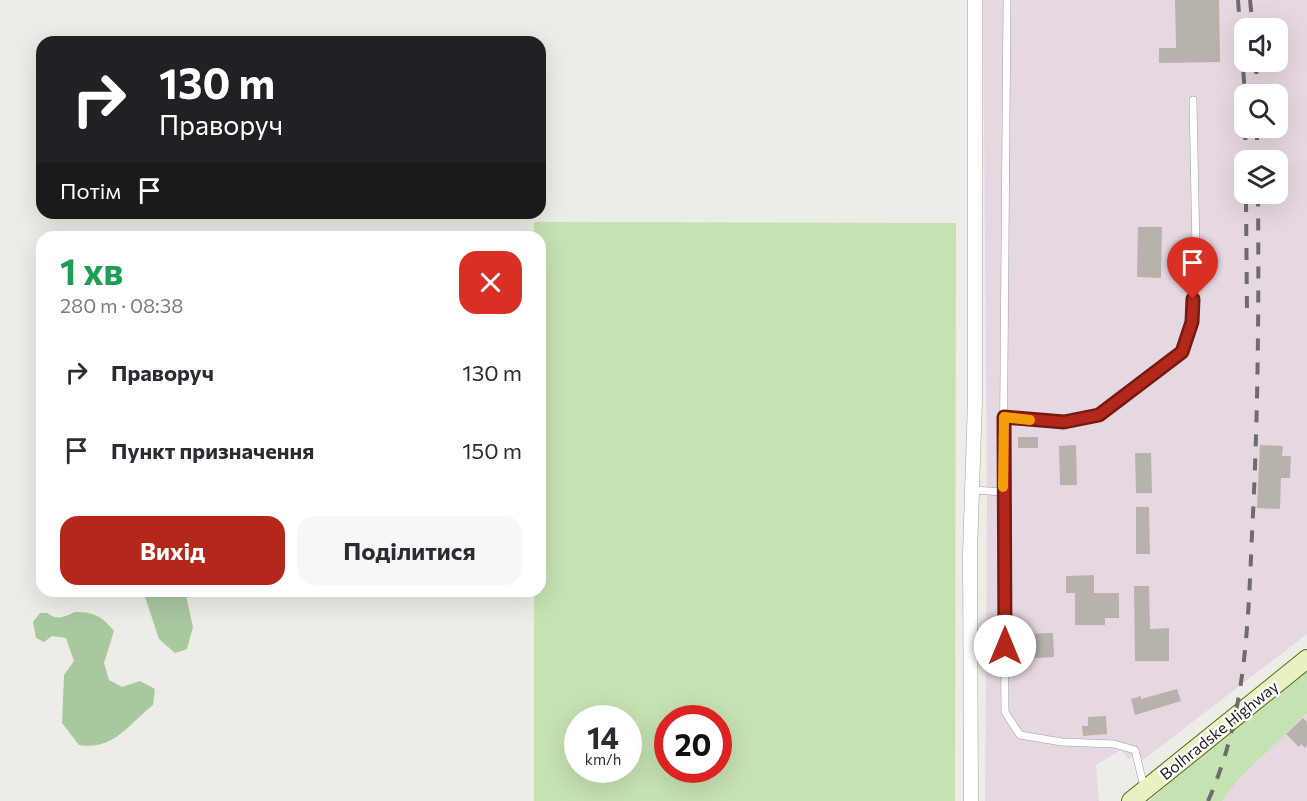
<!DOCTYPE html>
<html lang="uk">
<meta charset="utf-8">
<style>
:root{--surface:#fff;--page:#f7f7f7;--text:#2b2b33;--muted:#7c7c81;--accent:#b3281a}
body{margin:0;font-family:Commissioner,sans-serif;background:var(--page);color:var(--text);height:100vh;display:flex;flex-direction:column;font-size:22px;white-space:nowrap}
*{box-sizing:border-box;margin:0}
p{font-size:20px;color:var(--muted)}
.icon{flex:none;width:33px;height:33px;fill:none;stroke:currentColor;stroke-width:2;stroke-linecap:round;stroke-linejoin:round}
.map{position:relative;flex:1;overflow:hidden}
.details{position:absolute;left:36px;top:231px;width:510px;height:366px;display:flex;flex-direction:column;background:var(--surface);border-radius:18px;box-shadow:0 6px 24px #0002}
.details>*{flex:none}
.hud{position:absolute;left:36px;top:36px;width:510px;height:183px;border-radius:18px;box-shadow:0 6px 24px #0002;background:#202124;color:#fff;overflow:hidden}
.tools{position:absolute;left:1234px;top:18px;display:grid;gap:12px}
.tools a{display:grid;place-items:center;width:54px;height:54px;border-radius:12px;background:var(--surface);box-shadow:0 6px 24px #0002;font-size:30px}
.speed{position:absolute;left:564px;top:705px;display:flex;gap:12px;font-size:30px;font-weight:700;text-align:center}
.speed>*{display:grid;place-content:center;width:78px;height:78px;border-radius:50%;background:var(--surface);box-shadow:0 6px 24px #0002;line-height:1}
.speed small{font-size:15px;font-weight:400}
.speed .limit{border:9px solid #d22;background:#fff;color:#111}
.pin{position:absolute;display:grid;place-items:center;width:51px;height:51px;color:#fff;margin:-62px -26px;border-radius:50% 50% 50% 0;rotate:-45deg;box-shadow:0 0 6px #0007}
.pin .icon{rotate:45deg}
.me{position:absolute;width:66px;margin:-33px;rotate:0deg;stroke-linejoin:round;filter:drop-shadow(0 0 4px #0008)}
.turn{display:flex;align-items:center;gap:21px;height:126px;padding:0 24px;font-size:27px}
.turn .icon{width:78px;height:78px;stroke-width:2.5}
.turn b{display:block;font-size:42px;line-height:51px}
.then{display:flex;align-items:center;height:57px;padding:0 24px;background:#0003;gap:12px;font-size:22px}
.round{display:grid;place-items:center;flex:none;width:63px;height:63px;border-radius:18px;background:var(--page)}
.overview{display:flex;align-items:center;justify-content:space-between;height:102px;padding:0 24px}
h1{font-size:36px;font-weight:700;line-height:45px;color:#1e9e55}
.primary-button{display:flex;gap:12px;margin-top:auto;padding:12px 24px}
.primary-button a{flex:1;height:69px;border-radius:18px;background:var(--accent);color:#fff;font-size:24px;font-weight:700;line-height:69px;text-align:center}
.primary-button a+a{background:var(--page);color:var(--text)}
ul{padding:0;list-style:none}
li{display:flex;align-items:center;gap:18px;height:78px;padding:0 24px}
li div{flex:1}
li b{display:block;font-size:22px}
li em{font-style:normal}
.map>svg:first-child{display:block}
.industrial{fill:#e6d8e2;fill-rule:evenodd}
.grass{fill:#c5e2b2;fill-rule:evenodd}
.forest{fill:#a8c8a0}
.building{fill:#b7b2ac}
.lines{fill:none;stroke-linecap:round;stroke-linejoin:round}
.service-casing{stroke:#9f9f9f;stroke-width:8}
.minor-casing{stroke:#9f9f9f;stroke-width:15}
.secondary-casing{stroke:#566813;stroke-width:20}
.service{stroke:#fff;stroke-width:7}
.minor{stroke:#fff;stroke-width:14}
.secondary{stroke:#eaf1c0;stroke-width:18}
.rail{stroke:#6c6c6c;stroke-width:4;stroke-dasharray:12 12;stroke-linecap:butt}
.route-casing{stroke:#741a11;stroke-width:15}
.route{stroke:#b3281a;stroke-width:10}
.slow{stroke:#f59e0b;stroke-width:10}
.labels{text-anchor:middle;stroke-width:4.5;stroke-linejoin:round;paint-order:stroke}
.street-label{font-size:16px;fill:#1e1e1e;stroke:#fff}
</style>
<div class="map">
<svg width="1307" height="801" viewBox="0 0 1307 801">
<rect width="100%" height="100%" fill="#eeece6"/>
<!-- industrial -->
<g class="industrial">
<path d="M983 0H1307V634L1143 760 1139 754 1128 759 1121 750 1096 765 1099 801H985L987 498ZM1245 28H1278V62H1245ZM1245 94H1278V128H1245ZM1245 160H1278V194H1245Z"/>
<polygon points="1307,713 1307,801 1222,801 1239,779"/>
</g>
<!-- grass -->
<g class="grass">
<path d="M534 222 956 223 955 801H534V591H540V237H534ZM578 718H628V770H578ZM668 718H718V770H668Z"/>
<polygon points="1307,670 1307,713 1239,779 1222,801 1149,801 1233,727"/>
</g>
<!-- forest -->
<g class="forest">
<polygon points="143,591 185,591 193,627 187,649 175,653 159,639"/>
<path d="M75 612C94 612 102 616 114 631L104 663 109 680 122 687 140 681 155 689 153 705C129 724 113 751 79 745L62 723 64 675 74 661 66 638 52 636 44 642 36 638 33 622 40 613H47C57 621 64 617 75 612Z"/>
</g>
<!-- building -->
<g class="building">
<polygon points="1175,0 1219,0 1220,62 1159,63 1159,48 1176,48"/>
<polygon points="1138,227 1162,227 1161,278 1137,277"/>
<rect x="1018" y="437" width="20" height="11"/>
<polygon points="1076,445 1077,485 1060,485 1059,446"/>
<polygon points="1260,445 1283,446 1282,456 1291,456 1290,478 1281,478 1280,509 1257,508"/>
<polygon points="1135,453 1151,453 1152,493 1136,493"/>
<polygon points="1136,507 1149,507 1150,554 1136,554"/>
<polygon points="1094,575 1094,593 1119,593 1119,618 1105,618 1105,625 1075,625 1075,593 1066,593 1066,576"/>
<polygon points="1134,586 1149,586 1150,629 1169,628 1169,661 1135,661"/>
<polygon points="1053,633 1054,657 1023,659 1022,634"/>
<polygon points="1177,689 1181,701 1135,715 1131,699 1141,696 1141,699"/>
<polygon points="1106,716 1107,734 1083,736 1082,726 1088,726 1088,717"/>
<polygon points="1303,718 1307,722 1307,745 1305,748 1301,744 1299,747 1286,734"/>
</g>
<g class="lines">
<defs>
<g id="service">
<polyline points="1007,0 1003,492 1005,712 1020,735 1062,742 1114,744 1135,750 1144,787"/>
<polyline points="1004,417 1064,422 1099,415 1182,352 1192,322 1196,252 1193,100"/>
<polyline points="974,490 1003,492"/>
</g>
<polyline id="minor" points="971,801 970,553 975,400 975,0"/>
<polyline id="secondary" points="1131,801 1307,659"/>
</defs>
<!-- service casing -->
<use href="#service" class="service-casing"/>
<!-- minor casing -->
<use href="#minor" class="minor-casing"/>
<!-- secondary casing -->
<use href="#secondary" class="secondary-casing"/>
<!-- service -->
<use href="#service" class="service"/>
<!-- minor -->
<use href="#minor" class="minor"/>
<!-- secondary -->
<use href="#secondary" class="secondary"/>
<!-- rail -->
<g class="rail">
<polyline points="1238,0 1245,94"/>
<polyline points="1250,0 1253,28"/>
<polyline points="1256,62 1257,94"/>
<polyline points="1245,128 1246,160"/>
<polyline points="1257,128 1257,160"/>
<polyline points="1246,200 1247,312"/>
<path d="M1208 801C1246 716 1248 625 1252 534 1258 420 1259 307 1258 194"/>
</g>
</g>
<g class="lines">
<defs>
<polyline id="route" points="1005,646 1004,417 1064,422 1099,415 1182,352 1192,322 1193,299"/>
</defs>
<!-- route casing -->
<use href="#route" class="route-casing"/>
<!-- route -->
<use href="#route" class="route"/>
<!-- slow -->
<polyline class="slow" points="1003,487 1004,417 1030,420"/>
</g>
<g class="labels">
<!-- street labels -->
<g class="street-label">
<text transform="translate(1219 730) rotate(-39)" y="6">Bolhradske Highway</text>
</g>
</g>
</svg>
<div class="tools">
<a><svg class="icon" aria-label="sound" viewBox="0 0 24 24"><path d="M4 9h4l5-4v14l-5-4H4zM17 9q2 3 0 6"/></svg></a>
<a><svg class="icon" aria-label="search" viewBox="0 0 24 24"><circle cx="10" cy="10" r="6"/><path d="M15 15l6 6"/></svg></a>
<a><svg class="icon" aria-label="layers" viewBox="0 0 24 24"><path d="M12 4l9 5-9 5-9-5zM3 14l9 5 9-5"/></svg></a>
</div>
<div class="speed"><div>14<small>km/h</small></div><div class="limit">20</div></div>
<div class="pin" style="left:1193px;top:299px;background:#d93025"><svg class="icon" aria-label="arrive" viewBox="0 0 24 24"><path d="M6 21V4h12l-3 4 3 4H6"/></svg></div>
<svg class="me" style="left:1005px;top:646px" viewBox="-20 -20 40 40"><circle r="19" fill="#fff"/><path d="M0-13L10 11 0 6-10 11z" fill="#b3281a"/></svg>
<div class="hud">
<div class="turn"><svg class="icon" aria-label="right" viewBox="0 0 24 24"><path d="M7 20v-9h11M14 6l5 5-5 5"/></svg><div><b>130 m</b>Праворуч</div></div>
<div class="then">Потім<svg class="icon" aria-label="arrive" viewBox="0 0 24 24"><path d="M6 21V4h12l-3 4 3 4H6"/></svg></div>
</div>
<section class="details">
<div class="overview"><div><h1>1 хв</h1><p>280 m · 08:38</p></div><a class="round" style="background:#d93025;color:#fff"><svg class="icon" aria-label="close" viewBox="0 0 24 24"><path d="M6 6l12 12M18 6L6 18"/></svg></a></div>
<ul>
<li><svg class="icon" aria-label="right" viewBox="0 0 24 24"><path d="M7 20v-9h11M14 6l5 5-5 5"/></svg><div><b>Праворуч</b></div><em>130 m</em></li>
<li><svg class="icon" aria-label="arrive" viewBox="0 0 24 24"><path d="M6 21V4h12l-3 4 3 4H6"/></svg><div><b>Пункт призначення</b></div><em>150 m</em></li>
</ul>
<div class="primary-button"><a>Вихід</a><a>Поділитися</a></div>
</section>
</div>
